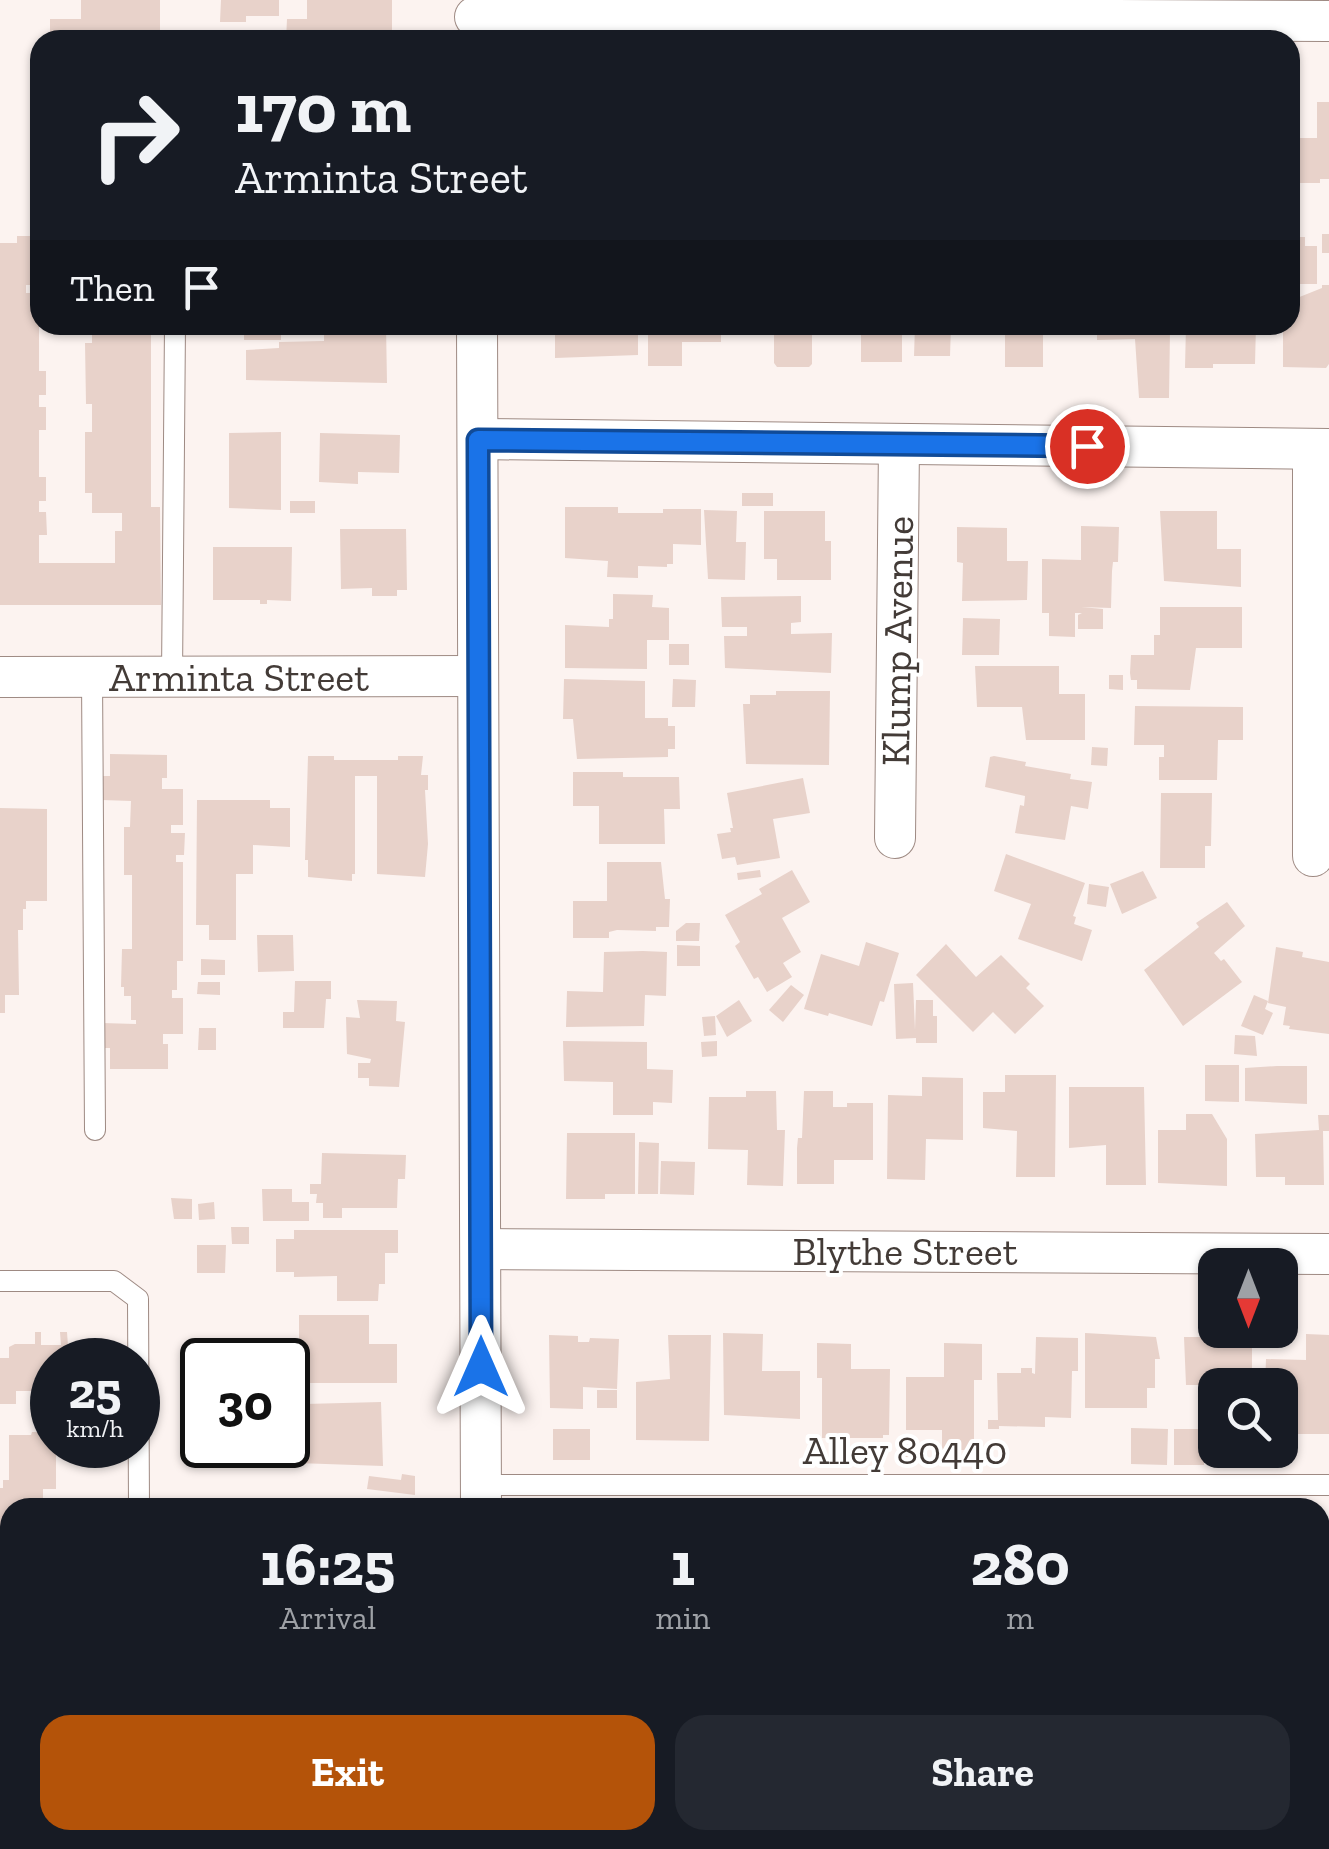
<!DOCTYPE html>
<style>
:root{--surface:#171b24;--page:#242831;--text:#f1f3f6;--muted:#9ea1a6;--accent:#b45309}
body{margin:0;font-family:"Zilla Slab",serif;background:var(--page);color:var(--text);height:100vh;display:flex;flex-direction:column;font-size:38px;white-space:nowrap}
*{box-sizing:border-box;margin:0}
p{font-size:32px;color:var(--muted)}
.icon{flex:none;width:55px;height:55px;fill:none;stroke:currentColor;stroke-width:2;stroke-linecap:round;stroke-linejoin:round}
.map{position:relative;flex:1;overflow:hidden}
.side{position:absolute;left:0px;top:1498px;width:1330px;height:352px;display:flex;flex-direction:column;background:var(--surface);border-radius:30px 30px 0 0;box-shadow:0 2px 8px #0004}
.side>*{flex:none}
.guide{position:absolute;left:30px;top:30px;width:1270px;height:305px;border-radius:30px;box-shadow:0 2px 8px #0004;background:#171b24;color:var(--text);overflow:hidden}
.needle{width:65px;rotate:180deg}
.controls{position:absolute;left:1198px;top:1248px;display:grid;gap:20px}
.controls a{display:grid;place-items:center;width:100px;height:100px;border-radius:20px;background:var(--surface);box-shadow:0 2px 8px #0004;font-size:50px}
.speed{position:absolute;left:30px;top:1338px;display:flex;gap:20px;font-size:50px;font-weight:700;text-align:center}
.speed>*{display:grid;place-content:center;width:130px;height:130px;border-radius:50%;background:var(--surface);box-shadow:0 2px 8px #0004;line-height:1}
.speed small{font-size:25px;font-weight:400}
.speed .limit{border:5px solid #111;border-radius:15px;background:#fff;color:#111}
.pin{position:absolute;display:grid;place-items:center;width:85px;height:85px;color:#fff;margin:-42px;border:5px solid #fff;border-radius:50%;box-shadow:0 2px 10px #0007}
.me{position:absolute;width:110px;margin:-55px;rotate:0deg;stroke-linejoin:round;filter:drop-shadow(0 0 8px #0008)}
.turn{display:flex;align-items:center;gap:35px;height:210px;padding:0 40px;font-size:45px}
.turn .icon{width:130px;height:130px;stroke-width:2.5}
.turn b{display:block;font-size:70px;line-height:85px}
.then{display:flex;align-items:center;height:95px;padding:0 40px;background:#0003;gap:20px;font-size:38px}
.eta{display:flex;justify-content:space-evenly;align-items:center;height:170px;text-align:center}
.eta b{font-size:60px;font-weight:800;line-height:70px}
.button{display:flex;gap:20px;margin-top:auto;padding:20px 40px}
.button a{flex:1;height:115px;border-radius:30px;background:var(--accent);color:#fff;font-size:40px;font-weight:800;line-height:115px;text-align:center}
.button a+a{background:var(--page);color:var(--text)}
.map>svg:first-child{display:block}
.building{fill:#e8d2ca}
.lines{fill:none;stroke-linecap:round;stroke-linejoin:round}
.service-casing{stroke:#9e8a83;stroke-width:22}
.minor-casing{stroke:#9e8a83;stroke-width:42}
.secondary-casing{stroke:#9e8a83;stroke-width:58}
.service{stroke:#fff;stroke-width:20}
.minor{stroke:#fff;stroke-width:40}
.secondary{stroke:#fff;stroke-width:55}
.route-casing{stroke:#114b97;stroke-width:25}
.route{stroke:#1a73e8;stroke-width:18}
.labels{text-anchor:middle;stroke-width:8;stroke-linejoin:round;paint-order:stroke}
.street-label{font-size:40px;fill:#433b37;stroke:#fff}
</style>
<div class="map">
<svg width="1329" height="1849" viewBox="0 0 1329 1849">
<rect width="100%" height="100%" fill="#fcf3f0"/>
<!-- building -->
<g class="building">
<polygon points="81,0 160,0 160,40 50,40 50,19 81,19"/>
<polygon points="221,0 279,0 279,16 246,16 246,22 220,22"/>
<polygon points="307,0 392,0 392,40 286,40 287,19 307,19"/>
<polygon points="1317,102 1329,102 1329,179 1320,179 1320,183 1290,183 1290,138 1317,138"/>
<rect x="1322" y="234" width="7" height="19"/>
<polygon points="17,236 40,236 40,285 26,285 26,293 39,293 39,371 46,371 46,395 39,395 39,407 46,407 46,430 39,430 39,477 46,477 46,501 39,501 39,512 46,512 47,535 39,535 39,563 115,563 115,531 122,531 122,513 92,513 92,493 85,493 85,432 92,432 92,404 86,404 85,343 92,343 92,325 151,325 151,507 160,507 161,605 0,605 0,243 17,243"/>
<polygon points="1290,237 1305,237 1305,246 1317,246 1317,284 1290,284"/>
<polygon points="1322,285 1329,285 1329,364 1326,368 1283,367 1283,325 1290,325 1290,314 1297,298 1322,288"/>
<rect x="244" y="325" width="37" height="15"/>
<polygon points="318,325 386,325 387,383 246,380 246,350 279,348 279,342 324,341 324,335 318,335"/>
<polygon points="555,325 638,325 638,355 555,358"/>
<polygon points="648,325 721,325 721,342 682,342 682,366 648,366"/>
<polygon points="736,325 807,325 807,329 812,329 812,364 809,367 777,367 774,363 774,331 736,331"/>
<rect x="861" y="325" width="41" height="37"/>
<polygon points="915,325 951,325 950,356 914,356"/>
<polygon points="1011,325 1079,325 1079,332 1043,332 1043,367 1005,367 1005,330 1011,330"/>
<polygon points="1097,325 1165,325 1165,331 1170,331 1169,398 1139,398 1135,339 1097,340"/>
<polygon points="1186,325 1256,325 1255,364 1213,364 1213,368 1185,368"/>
<polygon points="281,432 281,510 229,508 229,433"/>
<polygon points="320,433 400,435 399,473 358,472 358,484 319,482"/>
<rect x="742" y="493" width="31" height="13"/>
<rect x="290" y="501" width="25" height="12"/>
<polygon points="565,507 618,507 618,513 663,513 663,509 701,509 701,545 673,544 673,564 667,564 667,567 638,566 638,578 607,577 608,561 565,558"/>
<polygon points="704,510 737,511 736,542 746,542 745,580 708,579"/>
<polygon points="764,511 825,511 825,541 831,541 831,580 777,580 777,559 764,559"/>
<polygon points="1160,511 1217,511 1217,549 1241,549 1241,587 1164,581"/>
<polygon points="1081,526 1119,527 1118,562 1113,562 1112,571 1111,608 1081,607 1103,609 1103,629 1078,629 1078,615 1082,613 1075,613 1075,637 1049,636 1049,613 1042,613 1042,559 1081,560"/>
<polygon points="957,527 1007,528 1007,561 1028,561 1027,600 962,601 963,563 957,562"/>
<polygon points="340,529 406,529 407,590 397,590 397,596 372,596 372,588 341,589"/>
<polygon points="213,547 292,547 291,601 267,600 267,604 260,604 260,600 213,600"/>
<polygon points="613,594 653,595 652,607 669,608 669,640 647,640 647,669 565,668 565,625 609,627 609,619 613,619"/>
<polygon points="801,596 801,622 791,623 791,634 832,633 831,673 725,668 724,636 747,636 747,627 722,627 721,597"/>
<polygon points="1160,607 1242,607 1242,648 1196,648 1190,690 1137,689 1137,680 1131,680 1130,673 1131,655 1154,655 1154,635 1160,635"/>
<polygon points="963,618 1000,619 999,655 962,655"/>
<rect x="669" y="644" width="20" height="21"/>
<polygon points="975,666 1059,666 1059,694 1085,694 1085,740 1026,740 1022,707 977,707"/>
<polygon points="1109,675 1123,675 1123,690 1109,689"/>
<polygon points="564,679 645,681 645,718 668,718 668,726 675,726 675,749 668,749 668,757 577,759 573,719 563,719"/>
<polygon points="673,679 696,680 695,707 672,707"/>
<polygon points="776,691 830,691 829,765 746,764 743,704 750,704 750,695 776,695"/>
<polygon points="1135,706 1243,707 1243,740 1218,740 1217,780 1159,780 1159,757 1164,757 1164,745 1134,745"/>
<polygon points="1092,747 1108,748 1107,766 1091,765"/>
<polygon points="110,754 167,755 167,778 162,778 162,789 183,789 183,825 171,825 171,833 185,833 184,855 176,855 176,862 183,862 183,961 177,961 177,990 172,990 172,998 183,998 183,1034 163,1034 163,1044 168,1044 168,1069 110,1069 110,1048 102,1048 102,1023 136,1024 136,1020 131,1020 131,996 124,996 124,987 121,987 122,949 132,949 132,875 124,875 124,827 130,827 131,801 102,800 103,776 110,776"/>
<polygon points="308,756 334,756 334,760 398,760 398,756 423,756 421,775 428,775 428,790 425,790 428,844 425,877 377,874 377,776 355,776 355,874 352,874 352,881 308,877 308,860 305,860"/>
<polygon points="994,756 1026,762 1025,766 1071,774 1070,779 1092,782 1088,809 1071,806 1065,840 1015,833 1020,805 1024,806 1025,796 985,787 990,757"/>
<polygon points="573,772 623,772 623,777 679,777 680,809 664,809 665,844 599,844 599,806 573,806"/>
<polygon points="803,778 810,813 773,819 780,858 737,865 735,857 722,859 717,834 731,832 730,828 733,828 727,793"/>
<polygon points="1161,793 1212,793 1211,846 1205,846 1205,868 1160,868"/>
<polygon points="197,800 270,800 270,808 290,808 290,847 253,845 253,874 236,874 236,940 209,940 209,925 196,925"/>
<polygon points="0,808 47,809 47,901 26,901 26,909 23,909 23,930 18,930 19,995 5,995 5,1013 0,1013"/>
<polygon points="1006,854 1085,883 1073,916 1076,917 1074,924 1092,930 1082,961 1018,939 1031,904 994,891"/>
<polygon points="607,862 661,862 665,899 670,899 669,927 656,927 656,931 617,930 609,932 609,938 573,938 573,901 607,901"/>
<polygon points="760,870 761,877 738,880 737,873"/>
<polygon points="792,870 810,902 782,918 801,952 783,963 792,977 767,992 758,977 754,979 735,946 740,942 725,915 762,894 759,889"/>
<polygon points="1143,871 1157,898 1122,914 1110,884"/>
<polygon points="1089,884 1109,887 1106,907 1087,904"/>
<polygon points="1227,902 1245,926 1214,953 1221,961 1224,959 1242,982 1183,1026 1144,970 1199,927 1196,923"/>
<polygon points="686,923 700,923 699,941 676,941 676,931"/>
<polygon points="257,935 293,935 294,971 258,972"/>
<polygon points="866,942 899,953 884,1002 880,1001 872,1026 829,1013 828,1016 804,1009 821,954 859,966"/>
<polygon points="946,944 976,977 1001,955 1030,984 1026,988 1044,1006 1015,1034 993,1012 973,1032 916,975"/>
<polygon points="677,945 700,946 700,966 677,966"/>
<polygon points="1276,947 1303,952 1302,957 1329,962 1329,1034 1289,1029 1290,1026 1283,1025 1286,1007 1268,1003"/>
<polygon points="643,951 667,952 666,996 645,995 644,1026 566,1027 567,991 603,992 604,952"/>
<polygon points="201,959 225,960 225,975 201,975"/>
<polygon points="295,981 331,981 331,999 326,999 324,1028 283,1028 283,1012 294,1012"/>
<polygon points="198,982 220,982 220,995 197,994"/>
<polygon points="913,983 915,1030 916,1000 933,1000 933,1016 937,1016 937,1043 916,1043 916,1038 896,1039 894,984"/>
<polygon points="791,985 804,995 783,1022 769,1010"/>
<polygon points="1254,995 1268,1001 1265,1009 1273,1013 1263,1035 1241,1026"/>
<polygon points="357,1000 397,1001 396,1021 405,1022 399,1087 369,1086 369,1078 358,1078 358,1063 370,1063 371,1059 347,1054 346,1017 360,1018"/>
<polygon points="739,1000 752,1021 727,1037 716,1016"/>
<polygon points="715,1016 716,1035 704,1036 702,1017"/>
<polygon points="199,1028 216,1028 216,1050 198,1050"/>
<polygon points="1235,1035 1255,1036 1257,1056 1234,1054"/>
<polygon points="563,1041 647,1042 647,1069 673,1070 672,1103 653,1102 653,1115 613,1115 613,1082 564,1081"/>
<polygon points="717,1041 717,1056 702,1057 701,1042"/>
<polygon points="1205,1065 1239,1065 1239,1102 1205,1101"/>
<polygon points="1277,1066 1307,1066 1307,1104 1245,1101 1245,1068"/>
<polygon points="1005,1075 1056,1075 1055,1177 1016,1177 1017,1131 983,1128 983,1092 1005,1092"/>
<polygon points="922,1077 963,1078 963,1140 926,1139 925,1180 887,1179 888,1095 922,1096"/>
<polygon points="1069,1087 1144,1087 1146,1185 1106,1185 1106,1145 1069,1148"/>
<polygon points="746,1091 776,1091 777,1130 785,1130 783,1186 747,1185 748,1150 708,1149 709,1097 746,1097"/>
<polygon points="804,1091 833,1091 833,1107 847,1107 847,1103 873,1103 873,1160 834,1160 834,1184 797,1184 797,1148 798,1138 802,1138"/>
<polygon points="1186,1114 1212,1114 1227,1139 1227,1186 1158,1183 1158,1130 1186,1130"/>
<polygon points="1318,1115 1329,1115 1329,1131 1323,1131 1324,1185 1285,1185 1285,1177 1256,1177 1255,1134 1319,1130"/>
<polygon points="567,1133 635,1133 635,1194 605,1194 605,1199 566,1199"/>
<polygon points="639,1142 659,1143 658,1194 638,1194"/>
<polygon points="322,1153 406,1155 405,1179 398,1179 397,1208 342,1208 342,1218 323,1218 323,1203 316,1203 317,1194 310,1194 310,1184 321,1184"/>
<polygon points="661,1161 695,1162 694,1195 660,1194"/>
<polygon points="262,1189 292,1189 292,1202 309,1202 309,1221 263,1221"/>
<polygon points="171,1198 192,1199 192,1219 174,1219"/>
<polygon points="214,1202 215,1219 199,1220 198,1204"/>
<polygon points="231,1227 249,1227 249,1244 232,1244"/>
<polygon points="294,1230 398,1230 398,1253 385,1253 385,1284 379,1284 378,1301 337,1301 337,1276 294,1277 294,1272 276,1272 276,1239 294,1239"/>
<polygon points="197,1245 226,1245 225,1273 197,1273"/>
<polygon points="299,1315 369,1315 369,1344 397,1344 397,1383 299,1383"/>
<polygon points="35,1332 41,1332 41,1345 61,1345 60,1332 67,1332 69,1360 52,1360 52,1391 16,1391 16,1404 0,1404 0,1358 9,1358 9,1347 15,1344 35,1344"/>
<polygon points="723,1333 763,1334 762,1371 800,1371 800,1419 724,1415"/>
<polygon points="1085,1333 1156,1337 1160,1359 1155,1359 1155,1388 1147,1388 1147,1408 1085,1408"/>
<polygon points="1306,1334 1329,1335 1329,1434 1289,1434 1289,1417 1280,1417 1280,1385 1265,1385 1266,1359 1306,1360"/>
<polygon points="549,1335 578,1336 578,1342 589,1342 590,1338 619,1339 617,1389 583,1387 583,1409 550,1408"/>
<polygon points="668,1335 711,1335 709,1441 636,1440 636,1382 670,1379"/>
<polygon points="1036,1337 1078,1338 1078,1371 1072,1371 1071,1418 1045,1417 1045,1427 999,1426 999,1429 988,1429 988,1420 998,1420 997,1373 1021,1373 1021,1368 1032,1368 1032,1373 1035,1374"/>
<polygon points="1184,1337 1213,1337 1213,1344 1224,1344 1225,1339 1252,1339 1252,1385 1215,1385 1215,1415 1203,1415 1203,1385 1186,1385"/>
<polygon points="817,1343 851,1344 851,1369 890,1369 889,1435 883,1435 883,1438 822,1438 822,1378 817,1378"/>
<polygon points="944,1343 982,1344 982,1380 974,1380 974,1450 942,1450 942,1430 906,1430 906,1377 944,1377"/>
<polygon points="288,1389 305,1389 305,1404 381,1402 383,1466 297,1463 297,1435 288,1435"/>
<rect x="597" y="1390" width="20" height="18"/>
<polygon points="1131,1428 1168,1429 1167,1465 1131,1464"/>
<rect x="553" y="1429" width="37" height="31"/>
<rect x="1174" y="1429" width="30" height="36"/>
<polygon points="32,1432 52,1432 52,1445 56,1445 56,1489 43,1489 43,1508 10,1508 10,1568 0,1568 0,1488 3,1488 3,1480 9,1480 9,1435 31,1435"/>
<polygon points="898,1440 911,1440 911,1457 897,1457"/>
<polygon points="195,1445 217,1445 218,1465 196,1465"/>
<polygon points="402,1474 415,1476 415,1495 367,1489 369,1476 401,1480"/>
<polygon points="680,1501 680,1508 622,1508 621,1502"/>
<rect x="1320" y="1548" width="9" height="114"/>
<polygon points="6,1598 10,1598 10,1657 0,1657 0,1612 6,1612"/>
</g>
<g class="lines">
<defs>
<g id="service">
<polyline points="172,676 175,325"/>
<polyline points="92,677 95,1130"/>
<polyline points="0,1281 114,1281 138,1299 139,1508"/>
<polyline points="481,1485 1329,1485"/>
<polyline points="141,1840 142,1849"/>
</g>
<g id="minor">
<polyline points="475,17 1329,21"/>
<polyline points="477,325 481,1508"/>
<polyline points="478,439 1329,449"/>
<polyline points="0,677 478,676"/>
<polyline points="895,838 899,444"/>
<polyline points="1313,856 1313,449"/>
<polyline points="482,1249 1329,1254"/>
<polyline points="461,1840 461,1849"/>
</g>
<g id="secondary">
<polyline points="0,1765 10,1765"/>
<polyline points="1320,1767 1329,1767"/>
</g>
</defs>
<!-- service casing -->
<use href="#service" class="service-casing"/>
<!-- minor casing -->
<use href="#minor" class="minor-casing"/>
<!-- secondary casing -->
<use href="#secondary" class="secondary-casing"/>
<!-- service -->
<use href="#service" class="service"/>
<!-- minor -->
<use href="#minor" class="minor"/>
<!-- secondary -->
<use href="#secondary" class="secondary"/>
</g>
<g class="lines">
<defs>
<polyline id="route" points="481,1367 478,440 1087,446"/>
</defs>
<!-- route casing -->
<use href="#route" class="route-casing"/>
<!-- route -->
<use href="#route" class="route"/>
</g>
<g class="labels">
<!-- street labels -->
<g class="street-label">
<text transform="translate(897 641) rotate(-89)" y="14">Klump Avenue</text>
<text x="239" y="691">Arminta Street</text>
<text x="905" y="1265">Blythe Street</text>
<text x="905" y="1464">Alley 80440</text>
</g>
</g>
</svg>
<div class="controls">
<a><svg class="needle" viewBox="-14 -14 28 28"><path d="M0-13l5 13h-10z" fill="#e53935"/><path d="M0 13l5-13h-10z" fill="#9ea1a6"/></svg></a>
<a><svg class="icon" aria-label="search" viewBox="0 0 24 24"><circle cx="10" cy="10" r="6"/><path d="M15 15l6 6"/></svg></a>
</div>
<div class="speed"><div>25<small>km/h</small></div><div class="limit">30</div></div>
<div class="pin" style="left:1087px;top:446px;background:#d93025"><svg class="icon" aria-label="arrive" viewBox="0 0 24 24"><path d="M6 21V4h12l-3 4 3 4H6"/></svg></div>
<svg class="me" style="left:481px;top:1367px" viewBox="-20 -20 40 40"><path d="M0-17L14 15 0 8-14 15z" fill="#1a73e8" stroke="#fff" stroke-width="4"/></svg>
<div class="guide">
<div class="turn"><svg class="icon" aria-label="right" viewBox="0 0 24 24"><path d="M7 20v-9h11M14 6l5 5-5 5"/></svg><div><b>170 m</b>Arminta Street</div></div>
<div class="then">Then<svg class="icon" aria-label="arrive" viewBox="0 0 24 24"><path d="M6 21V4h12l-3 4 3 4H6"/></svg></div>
</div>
<section class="side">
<div class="eta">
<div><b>16:25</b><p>Arrival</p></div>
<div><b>1</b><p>min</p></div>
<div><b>280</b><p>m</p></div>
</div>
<div class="button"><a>Exit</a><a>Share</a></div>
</section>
</div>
